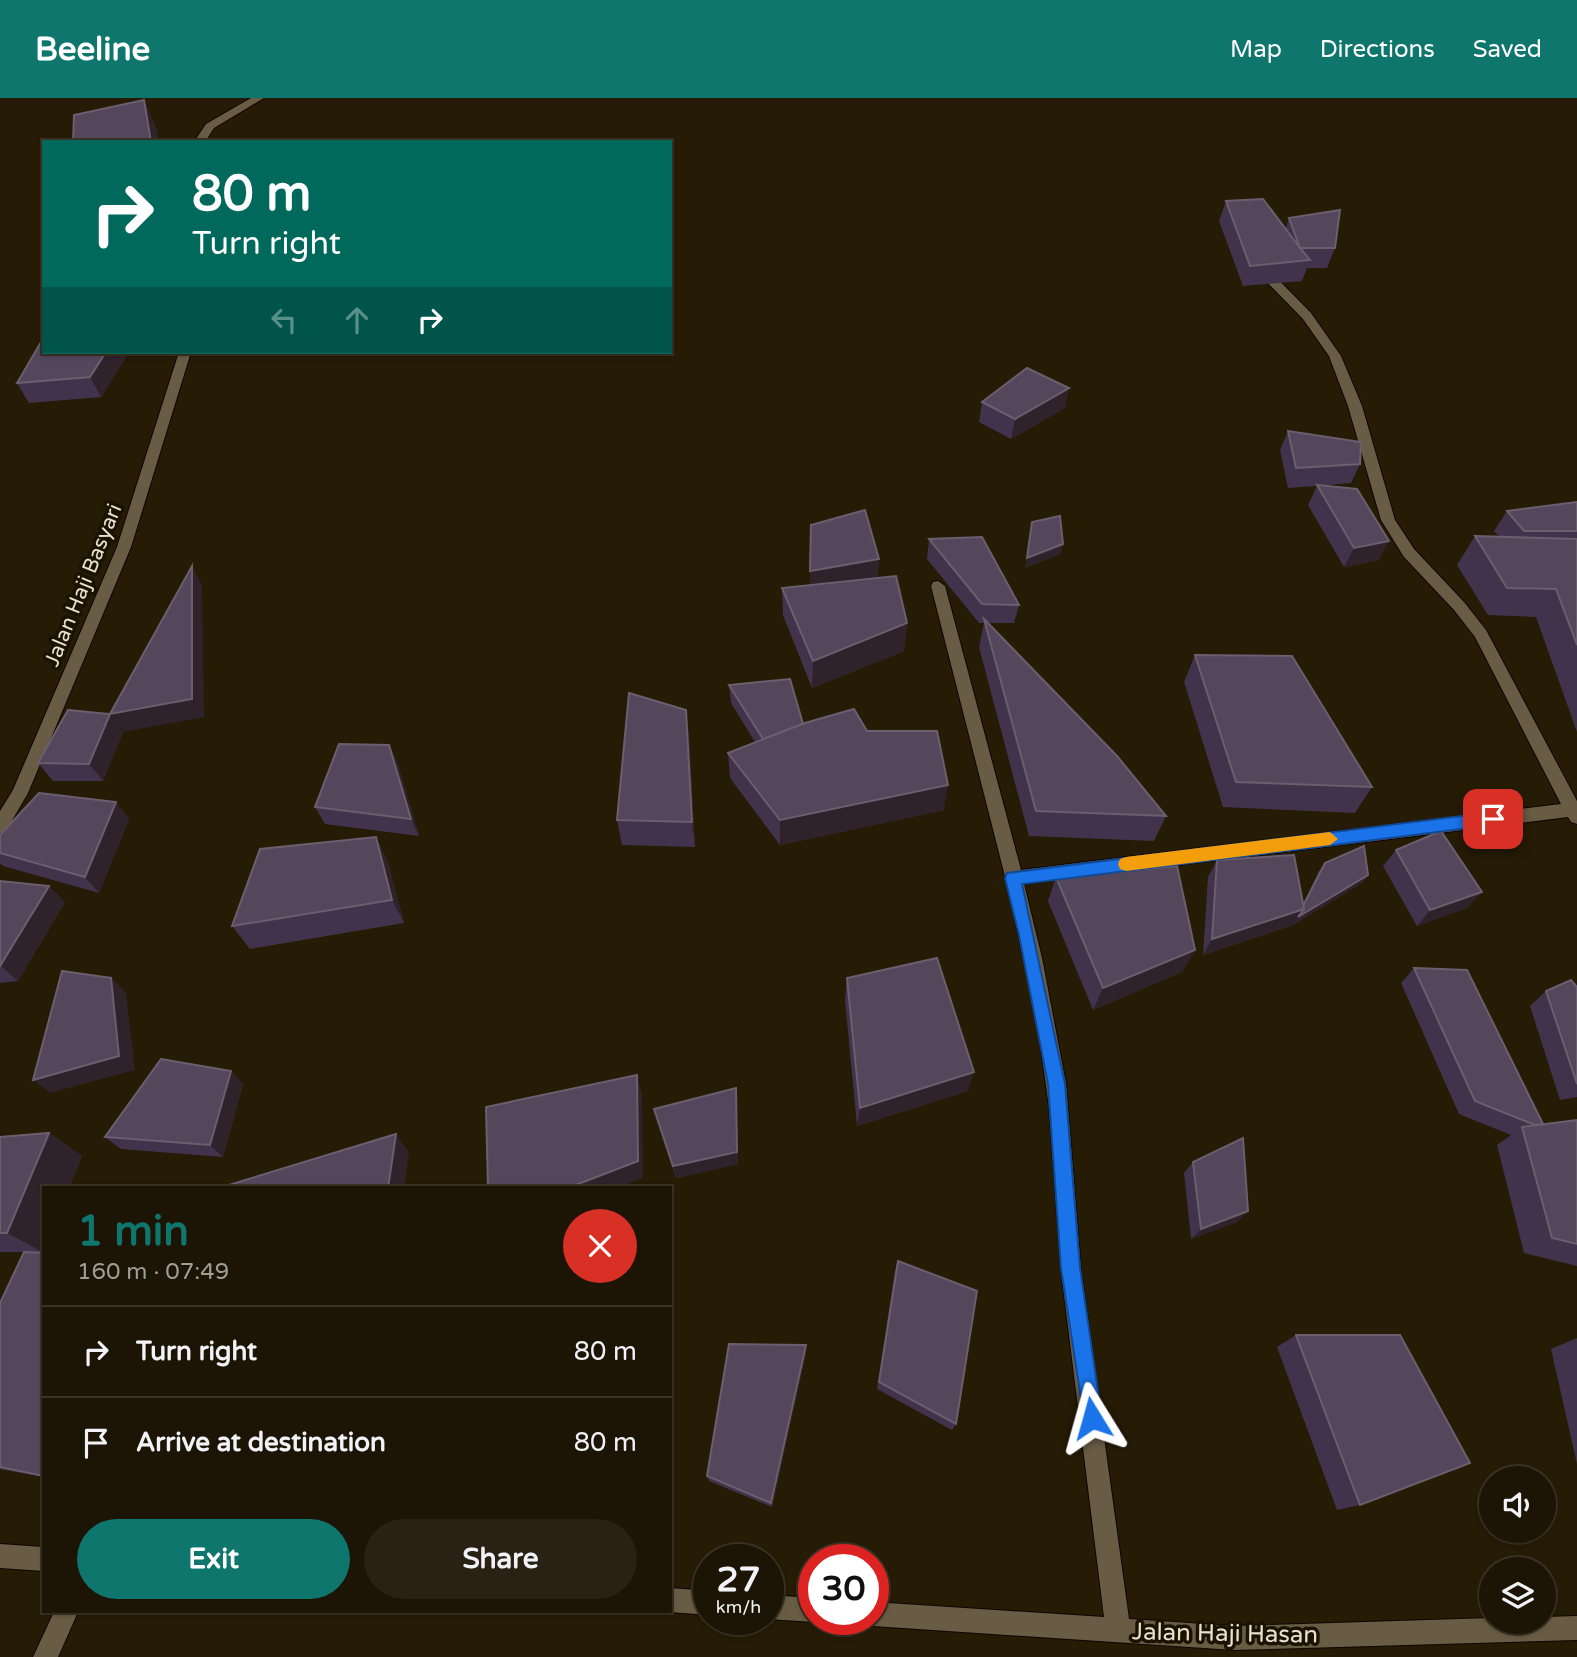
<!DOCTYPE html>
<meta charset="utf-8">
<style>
:root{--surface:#1c1404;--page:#292113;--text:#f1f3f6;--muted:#a09e9a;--line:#3a3326;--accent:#0f766e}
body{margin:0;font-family:"Varela Round",sans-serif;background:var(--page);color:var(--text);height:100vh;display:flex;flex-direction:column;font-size:26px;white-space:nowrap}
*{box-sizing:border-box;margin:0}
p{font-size:23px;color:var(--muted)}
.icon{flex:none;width:38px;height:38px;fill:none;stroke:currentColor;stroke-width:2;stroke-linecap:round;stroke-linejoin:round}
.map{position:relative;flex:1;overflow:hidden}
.drawer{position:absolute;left:42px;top:1088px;width:630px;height:427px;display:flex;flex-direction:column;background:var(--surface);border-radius:0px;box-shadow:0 2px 5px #0004,0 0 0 2px var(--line)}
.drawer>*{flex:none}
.hud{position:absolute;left:42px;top:42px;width:630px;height:214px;border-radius:0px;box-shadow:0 2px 5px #0004,0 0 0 2px var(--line);background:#00695c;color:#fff;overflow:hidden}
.fabs{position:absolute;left:1479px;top:1368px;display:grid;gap:14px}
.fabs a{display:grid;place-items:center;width:77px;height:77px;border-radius:50%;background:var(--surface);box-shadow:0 2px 5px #0004,0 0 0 2px var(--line);font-size:35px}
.speed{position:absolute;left:693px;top:1446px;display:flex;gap:14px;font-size:35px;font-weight:700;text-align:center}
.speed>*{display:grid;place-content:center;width:91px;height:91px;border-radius:50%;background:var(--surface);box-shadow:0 2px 5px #0004,0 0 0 2px var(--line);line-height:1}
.speed small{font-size:18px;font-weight:400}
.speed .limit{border:10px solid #d22;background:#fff;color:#111}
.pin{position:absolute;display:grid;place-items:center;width:60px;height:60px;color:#fff;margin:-30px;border-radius:14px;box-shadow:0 4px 10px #0006}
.me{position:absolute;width:77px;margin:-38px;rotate:352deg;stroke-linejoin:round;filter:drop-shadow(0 0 5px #0008)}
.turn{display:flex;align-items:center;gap:24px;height:147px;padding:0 35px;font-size:32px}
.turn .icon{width:91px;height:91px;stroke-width:2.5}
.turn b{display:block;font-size:49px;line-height:60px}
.lanes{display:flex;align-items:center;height:66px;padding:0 35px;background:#0003;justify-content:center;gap:35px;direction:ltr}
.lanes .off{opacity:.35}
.round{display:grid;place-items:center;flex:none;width:74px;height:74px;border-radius:37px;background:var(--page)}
.head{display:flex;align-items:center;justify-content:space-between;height:119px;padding:0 35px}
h1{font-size:42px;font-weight:800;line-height:52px;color:var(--accent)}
.action{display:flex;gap:14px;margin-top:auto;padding:14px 35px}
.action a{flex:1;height:80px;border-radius:42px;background:var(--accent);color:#fff;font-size:28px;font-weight:800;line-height:80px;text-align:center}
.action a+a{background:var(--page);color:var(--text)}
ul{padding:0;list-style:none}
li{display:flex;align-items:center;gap:21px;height:91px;padding:0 35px;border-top:2px solid var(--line)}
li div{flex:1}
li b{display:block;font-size:26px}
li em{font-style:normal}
header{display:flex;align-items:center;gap:42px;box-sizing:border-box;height:98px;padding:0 35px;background:var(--accent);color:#fff}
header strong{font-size:33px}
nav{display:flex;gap:38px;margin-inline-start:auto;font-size:24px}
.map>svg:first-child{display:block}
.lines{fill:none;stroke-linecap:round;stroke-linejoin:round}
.minor-casing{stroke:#0f0600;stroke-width:2}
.minor{fill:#685c44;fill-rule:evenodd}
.wall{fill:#42334c}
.shaded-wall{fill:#30222a}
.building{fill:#54465b;stroke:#6b5e6e;stroke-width:2}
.route{fill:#1a73e8;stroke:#114b97;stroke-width:2}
.slow{fill:#f59e0b}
.labels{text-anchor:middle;stroke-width:7;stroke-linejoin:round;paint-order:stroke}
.street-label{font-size:21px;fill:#e8e1d3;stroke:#1c1200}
.near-street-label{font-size:24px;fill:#e8e1d3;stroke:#1c1200}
</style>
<header>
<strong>Beeline</strong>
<nav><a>Map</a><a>Directions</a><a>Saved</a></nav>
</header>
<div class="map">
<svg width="1577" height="1559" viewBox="0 0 1577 1559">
<rect width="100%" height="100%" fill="#261b05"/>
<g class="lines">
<defs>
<g id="minor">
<polygon points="251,0 264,0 214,30 205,44 194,44 206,26"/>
<polygon points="1257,163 1261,164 1311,215 1341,258 1362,308 1395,422 1414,451 1464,504 1486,532 1577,703 1577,726 1571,724 1568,719 1024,786 1042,860 1066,986 1081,1172 1129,1521 1234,1528 1491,1520 1491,1524 1544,1524 1544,1519 1577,1518 1577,1542 1234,1552 873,1528 865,1524 863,1521 873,1521 873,1504 1104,1519 1061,1172 1049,1009 1037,923 1010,798 931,488 933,484 938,483 945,488 1021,772 1561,706 1475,539 1454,512 1404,459 1381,422 1348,308 1329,258 1303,221 1253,170 1253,164"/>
<polygon points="179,254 191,254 131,449 28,695 6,733 0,735 0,713 13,692 117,449"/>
<polygon points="0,1446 44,1449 44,1473 0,1470"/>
<polygon points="670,1490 709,1493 709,1517 670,1514"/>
<polygon points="768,1497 814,1500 814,1521 822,1521 814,1524 767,1521"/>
<polygon points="54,1514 78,1514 58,1559 33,1559"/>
</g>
</defs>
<!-- minor casing -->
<use href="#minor" class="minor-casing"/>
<!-- minor -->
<use href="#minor" class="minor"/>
</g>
<!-- wall -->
<g class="wall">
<polygon points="1226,103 1286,130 1289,120 1335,150 1327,170 1307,170 1302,183 1243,188 1219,123"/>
<polygon points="129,254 101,299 29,305 17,285"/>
<polygon points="982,304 1065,310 1011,341 979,324"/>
<polygon points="1288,333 1360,366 1351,385 1318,388 1379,462 1344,469 1308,407 1317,388 1288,390 1280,352"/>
<polygon points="1577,404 1577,634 1536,519 1488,517 1457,467 1475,438 1500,439 1494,433 1507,413"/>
<polygon points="811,427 879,461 877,480 907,525 904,553 812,590 783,517 782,490 810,487"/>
<polygon points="929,441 1019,507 1014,525 988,525 1166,718 1154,743 1029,738 979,549 984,525 979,525 927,461"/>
<polygon points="1195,557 1372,689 1355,715 1223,709 1184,584"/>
<polygon points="729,587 803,626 867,633 944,712 780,747 730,680 728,655 755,644 731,605"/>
<polygon points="686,612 689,639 695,749 622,747 617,722"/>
<polygon points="123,634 103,683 53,683 38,665"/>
<polygon points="389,647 397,664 419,738 325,726 315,709"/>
<polygon points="129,721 99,795 3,768 0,765 0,737"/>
<polygon points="376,739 388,764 404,825 250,851 232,828"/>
<polygon points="1396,752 1482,794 1467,810 1417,828 1383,768"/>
<polygon points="1217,762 1303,806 1319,773 1325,765 1368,777 1362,785 1293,827 1203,857 1208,779"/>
<polygon points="1056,779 1195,852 1182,874 1093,912 1048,803"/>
<polygon points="0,783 65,804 18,883 0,885"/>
<polygon points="1414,870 1543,1026 1577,1022 1577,1168 1524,1155 1497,1047 1511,1037 1459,1016 1401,885"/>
<polygon points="847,880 968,993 857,1028 845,902"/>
<polygon points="1577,889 1577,999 1560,1002 1530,908 1546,893"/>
<polygon points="243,986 223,1059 121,1051 105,1039"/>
<polygon points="736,990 738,1066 676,1080 654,1011"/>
<polygon points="49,1035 82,1058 43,1154 0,1154 0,1039"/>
<polygon points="1193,1064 1237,1124 1191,1141 1184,1075"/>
<polygon points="44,1155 44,1379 0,1371 0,1205"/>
<polygon points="898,1163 956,1326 952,1332 877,1291 895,1173"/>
<polygon points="1296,1237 1360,1407 1337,1412 1277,1249"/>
<polygon points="1577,1240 1577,1366 1551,1251"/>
<polygon points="806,1255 772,1409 709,1383 707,1378"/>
</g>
<!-- shaded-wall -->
<g class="shaded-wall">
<polygon points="144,2 157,31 159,44 151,44"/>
<polygon points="106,254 129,254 101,299 90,279"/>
<polygon points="1069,290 1065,310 1011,341 1015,321"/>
<polygon points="1389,443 1379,462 1344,469 1354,450"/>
<polygon points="1063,446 1061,456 1025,470 1027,460"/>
<polygon points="879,461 877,481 810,492 810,473"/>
<polygon points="192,468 202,487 204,619 123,634 110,616"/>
<polygon points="907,525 904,553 812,590 813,563"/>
<polygon points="686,612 689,639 695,749 692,724"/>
<polygon points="110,616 123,634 103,683 89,666"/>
<polygon points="389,647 397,664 419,738 411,721"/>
<polygon points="948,687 944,712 780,747 780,722"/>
<polygon points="116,704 129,721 99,795 85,779"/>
<polygon points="376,739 388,764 404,825 392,802"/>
<polygon points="1368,777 1362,785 1293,827 1203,857 1212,841 1304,811"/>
<polygon points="49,788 65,804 18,883 1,868"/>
<polygon points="1482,794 1467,810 1417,828 1430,812"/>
<polygon points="1195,852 1182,874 1093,912 1103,890"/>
<polygon points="111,880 126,895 135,972 50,995 33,982"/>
<polygon points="231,973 243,986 223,1059 210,1047"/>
<polygon points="974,974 968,993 857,1028 860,1010"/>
<polygon points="637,977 642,997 643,1080 618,1090 568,1090"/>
<polygon points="736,990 738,1066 676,1080 673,1068"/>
<polygon points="49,1035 82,1058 69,1090 44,1090 43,1154 7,1135"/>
<polygon points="396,1036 409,1054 404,1090 388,1090"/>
<polygon points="1248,1113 1237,1124 1191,1141 1201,1131"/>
<polygon points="806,1247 806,1255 772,1409 771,1405"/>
</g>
<!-- building -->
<g class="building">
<polygon points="144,2 151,44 73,44 74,17"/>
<polygon points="1263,101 1300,150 1289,120 1340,112 1335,150 1300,150 1310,162 1250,168 1226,103"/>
<polygon points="44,239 44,254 106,254 90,279 17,285"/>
<polygon points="1027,270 1069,290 1015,321 982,304"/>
<polygon points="1288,333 1361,344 1360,366 1296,370"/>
<polygon points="1317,387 1357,391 1389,443 1354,450"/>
<polygon points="1577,404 1577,433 1524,433 1507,413"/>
<polygon points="865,412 879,461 810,473 811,427"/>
<polygon points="1060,418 1063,446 1027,460 1032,424"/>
<polygon points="1475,438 1577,441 1577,547 1556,491 1507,490"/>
<polygon points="982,439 1019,507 982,506 929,441"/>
<polygon points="192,468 192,601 110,616"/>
<polygon points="896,478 907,525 813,563 782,490"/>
<polygon points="984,521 1117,658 1166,718 1036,713"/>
<polygon points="1195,557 1292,558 1372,689 1236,684"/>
<polygon points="790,581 803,626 763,641 729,587"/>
<polygon points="629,595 686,612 692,724 617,722"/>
<polygon points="854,611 867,633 937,633 948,687 780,722 728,655 805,625"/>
<polygon points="68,612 110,616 89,666 38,665"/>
<polygon points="339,646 389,647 411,721 315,709"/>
<polygon points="39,695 116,704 85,779 0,755 0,737"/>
<polygon points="1441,733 1482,794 1430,812 1396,752"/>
<polygon points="376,739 392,802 232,828 260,751"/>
<polygon points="1364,748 1368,777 1298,819 1304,811 1303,808 1325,765"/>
<polygon points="1294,757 1304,811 1212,841 1217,762"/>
<polygon points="1177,768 1195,852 1103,890 1056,779"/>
<polygon points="0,783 49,788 0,868"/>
<polygon points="937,860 974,974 860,1010 847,880"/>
<polygon points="1414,870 1467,872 1543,1026 1535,1027 1475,1003"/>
<polygon points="62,873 111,880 119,958 33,982"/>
<polygon points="1571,882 1577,889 1577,986 1546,893"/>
<polygon points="161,961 231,973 210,1047 105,1039"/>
<polygon points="637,977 638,1063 568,1090 488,1090 486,1009"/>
<polygon points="736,990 737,1054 673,1068 654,1011"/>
<polygon points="1577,1022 1577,1146 1552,1140 1522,1029"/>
<polygon points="49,1035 7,1135 0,1135 0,1039"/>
<polygon points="396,1036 388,1090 219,1090"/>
<polygon points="1243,1040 1248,1113 1201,1131 1193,1064"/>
<polygon points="24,1154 44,1155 44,1378 0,1369 0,1205"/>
<polygon points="898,1163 977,1193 956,1326 879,1284"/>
<polygon points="1296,1237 1400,1237 1470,1365 1360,1407"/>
<polygon points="729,1246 806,1247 771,1405 707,1378"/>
</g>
<!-- route -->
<polygon class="route" points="1493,714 1500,721 1493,727 1022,786 1065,986 1080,1170 1102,1320 1099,1327 1092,1330 1085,1327 1061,1170 1048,986 1019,837 1005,780 1007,775"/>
<!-- slow -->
<polygon class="slow" points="1330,734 1338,741 1330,747 1126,773 1120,771 1118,766 1120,761 1126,759"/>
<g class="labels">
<!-- street labels -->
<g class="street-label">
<text transform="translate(83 487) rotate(-68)" y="7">Jalan Haji Basyari</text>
</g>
<!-- near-street labels -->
<g class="near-street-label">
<text transform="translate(1225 1535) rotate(1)" y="8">Jalan Haji Hasan</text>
</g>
</g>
</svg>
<div class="fabs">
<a><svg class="icon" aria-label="sound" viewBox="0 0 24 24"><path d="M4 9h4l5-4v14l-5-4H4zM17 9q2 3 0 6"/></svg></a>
<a><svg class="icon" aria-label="layers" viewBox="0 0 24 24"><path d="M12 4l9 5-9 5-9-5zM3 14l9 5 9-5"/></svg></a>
</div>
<div class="speed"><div>27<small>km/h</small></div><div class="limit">30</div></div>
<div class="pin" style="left:1493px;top:721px;background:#d93025"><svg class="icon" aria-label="arrive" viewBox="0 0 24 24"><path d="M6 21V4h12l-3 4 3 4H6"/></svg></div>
<svg class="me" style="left:1092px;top:1320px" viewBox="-20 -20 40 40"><path d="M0-17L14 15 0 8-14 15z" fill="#1a73e8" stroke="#fff" stroke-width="4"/></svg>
<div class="hud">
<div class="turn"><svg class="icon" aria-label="right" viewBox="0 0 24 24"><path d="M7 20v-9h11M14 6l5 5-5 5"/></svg><div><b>80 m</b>Turn right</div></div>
<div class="lanes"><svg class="icon off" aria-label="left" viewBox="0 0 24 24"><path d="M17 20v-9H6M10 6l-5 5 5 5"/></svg><svg class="icon off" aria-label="ahead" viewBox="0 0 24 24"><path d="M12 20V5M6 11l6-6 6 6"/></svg><svg class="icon" aria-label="right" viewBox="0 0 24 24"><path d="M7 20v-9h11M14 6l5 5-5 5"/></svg></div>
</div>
<section class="drawer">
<div class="head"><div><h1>1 min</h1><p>160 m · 07:49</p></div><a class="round" style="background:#d93025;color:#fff"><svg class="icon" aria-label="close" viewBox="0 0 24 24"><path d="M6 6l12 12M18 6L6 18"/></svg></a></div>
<ul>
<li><svg class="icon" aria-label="right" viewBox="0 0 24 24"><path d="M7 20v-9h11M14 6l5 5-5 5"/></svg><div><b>Turn right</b></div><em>80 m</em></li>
<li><svg class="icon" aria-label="arrive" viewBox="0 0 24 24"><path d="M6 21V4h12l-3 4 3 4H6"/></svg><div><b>Arrive at destination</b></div><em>80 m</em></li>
</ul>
<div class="action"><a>Exit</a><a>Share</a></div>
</section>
</div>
